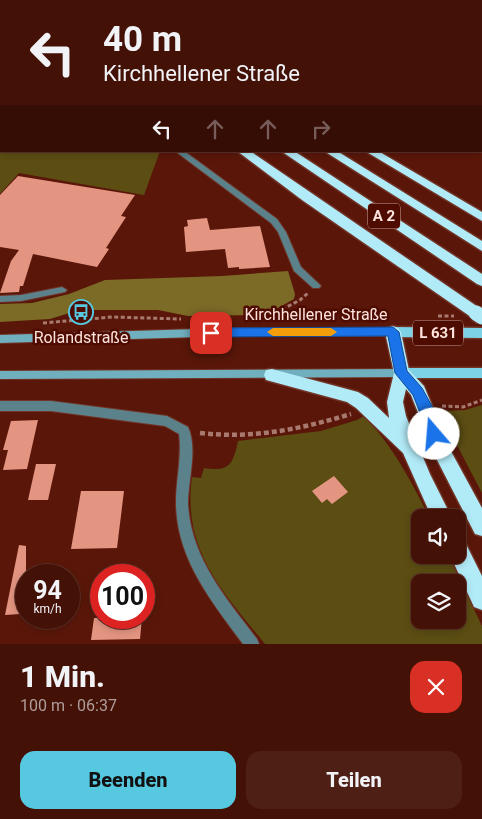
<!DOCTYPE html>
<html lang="de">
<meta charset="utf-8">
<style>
:root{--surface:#441107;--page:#4e1f15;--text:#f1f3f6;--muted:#af9d9b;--line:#5c3128;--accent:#56c9e1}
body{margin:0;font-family:Roboto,sans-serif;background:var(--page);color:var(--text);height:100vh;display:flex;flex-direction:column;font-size:19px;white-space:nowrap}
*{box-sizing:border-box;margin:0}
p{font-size:16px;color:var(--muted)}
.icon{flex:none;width:28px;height:28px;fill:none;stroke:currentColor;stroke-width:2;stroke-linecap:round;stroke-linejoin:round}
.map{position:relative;height:644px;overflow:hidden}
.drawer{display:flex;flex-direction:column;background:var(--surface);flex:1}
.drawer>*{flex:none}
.banner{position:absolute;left:0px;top:0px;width:482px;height:152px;box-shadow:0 2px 8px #0003,0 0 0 1px var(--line);background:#441107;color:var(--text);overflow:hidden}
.tools{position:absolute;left:411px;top:509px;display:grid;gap:10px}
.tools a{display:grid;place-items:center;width:55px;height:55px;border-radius:10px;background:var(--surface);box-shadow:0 2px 8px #0003,0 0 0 1px var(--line);font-size:25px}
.speed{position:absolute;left:15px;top:564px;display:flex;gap:10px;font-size:25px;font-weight:700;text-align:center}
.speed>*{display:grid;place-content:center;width:65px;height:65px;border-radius:50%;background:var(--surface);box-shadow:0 2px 8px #0003,0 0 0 1px var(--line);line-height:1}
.speed small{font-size:12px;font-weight:400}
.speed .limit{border:8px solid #d22;background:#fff;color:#111}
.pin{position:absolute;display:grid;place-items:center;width:42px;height:42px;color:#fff;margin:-21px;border-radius:10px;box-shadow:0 2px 8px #0006}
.me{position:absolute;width:55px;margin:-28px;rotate:342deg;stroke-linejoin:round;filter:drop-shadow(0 0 4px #0008)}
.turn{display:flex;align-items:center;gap:18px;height:105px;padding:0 20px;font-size:22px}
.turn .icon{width:65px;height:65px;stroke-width:2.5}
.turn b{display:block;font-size:35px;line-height:42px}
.lanes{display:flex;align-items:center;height:48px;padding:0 20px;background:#0003;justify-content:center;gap:25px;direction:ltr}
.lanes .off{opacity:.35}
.round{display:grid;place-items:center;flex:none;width:52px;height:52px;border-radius:15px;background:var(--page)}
.summary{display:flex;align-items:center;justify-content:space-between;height:85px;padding:0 20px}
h1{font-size:30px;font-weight:800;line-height:38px}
.action{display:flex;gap:10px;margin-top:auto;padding:10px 20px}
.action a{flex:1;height:58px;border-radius:15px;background:var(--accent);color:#111;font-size:20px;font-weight:800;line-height:58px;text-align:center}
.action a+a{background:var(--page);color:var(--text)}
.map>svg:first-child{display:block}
.green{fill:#5c4d13;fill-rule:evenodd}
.forest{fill:#7c6a27}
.building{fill:#e49582}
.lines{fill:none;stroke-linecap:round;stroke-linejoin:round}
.service-casing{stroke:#713427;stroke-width:2}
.minor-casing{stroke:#713427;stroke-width:2}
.secondary-casing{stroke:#713427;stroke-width:2}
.primary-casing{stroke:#713427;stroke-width:3}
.motorway-casing{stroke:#713427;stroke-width:3}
.path-far1{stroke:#a8796f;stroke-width:3;stroke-dasharray:4 2.5;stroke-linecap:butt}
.path{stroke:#a8796f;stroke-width:4.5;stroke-dasharray:5 3;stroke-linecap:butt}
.service{fill:#5b828b;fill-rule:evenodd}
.minor{fill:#5b828b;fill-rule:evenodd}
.secondary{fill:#70afbe;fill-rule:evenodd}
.primary{fill:#7ed2e5;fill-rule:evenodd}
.motorway{fill:#b2ebf8;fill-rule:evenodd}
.motorway-bridge-casing{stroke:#713427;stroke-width:18;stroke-linecap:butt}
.motorway-bridge{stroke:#b2ebf8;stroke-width:15}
.route{fill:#1a73e8;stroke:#114b97}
.slow{fill:#f59e0b}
.labels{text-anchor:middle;stroke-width:5;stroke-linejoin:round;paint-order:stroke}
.shield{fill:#4e0b00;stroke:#c8a29b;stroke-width:1}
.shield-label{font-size:15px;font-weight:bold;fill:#fde3dd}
.street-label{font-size:16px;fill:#fde3dd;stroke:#4e0b00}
.poi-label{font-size:16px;fill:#fde3dd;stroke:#4e0b00}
</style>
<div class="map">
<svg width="482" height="644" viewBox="0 0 482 644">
<rect width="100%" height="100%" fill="#5a1709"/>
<!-- green -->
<g class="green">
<polygon points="0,127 1,151 160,151 144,195 19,173 0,194"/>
<polygon points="482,405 482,493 448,428 447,411 465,410"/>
<path d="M364 416C392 445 412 482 429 517L420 518V555H448L482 626V644H265C222 591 182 550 192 477L201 478 204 468C229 472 233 465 238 441L321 431 357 420ZM420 582H458V620H420Z"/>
</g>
<!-- forest -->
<polygon class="forest" points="288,271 295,294 294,299 269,313 256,315 188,316 158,310 79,310 50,319 0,322 0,304 32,303 69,294 105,280 222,276"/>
<!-- building -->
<g class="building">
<polygon points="18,176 135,195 121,216 126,217 106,248 109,249 97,267 33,254 23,286 20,286 19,292 0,293 11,261 19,250 0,247 0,195"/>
<polygon points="207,218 210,230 260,226 270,267 239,269 239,267 228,268 225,249 186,252 184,227 188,226 187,220"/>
<polygon points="38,420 27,469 3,470 8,450 3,450 11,421"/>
<polygon points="36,464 56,464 48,500 28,500"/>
<polygon points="334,476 348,492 332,504 327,499 322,503 312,491"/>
<polygon points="81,491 124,491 117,548 71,549"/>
<polygon points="19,545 26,546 26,609 21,609 20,614 5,615"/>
<polygon points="94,618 142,618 140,639 91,640"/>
</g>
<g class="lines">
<defs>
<polygon id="service" points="62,287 67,290 65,292 21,301 0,302 0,296 21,295"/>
<g id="minor">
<polygon points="3,0 9,0 10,1 4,1"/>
<polygon points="240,0 247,0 248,1 242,1"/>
<rect x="0" y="37" width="1" height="4"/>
<rect x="481" y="111" width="1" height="5"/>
<polygon points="175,151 184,151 277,219 286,232 301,267 319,284 321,286 319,288 313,288 294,271 278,232 271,223"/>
<path d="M0 401H51L167 416 188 427C198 448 188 481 188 504 191 558 226 598 257 639L259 644H243C211 601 176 558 176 502 176 479 182 457 179 434L165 426 51 411H0Z"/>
</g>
<g id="secondary">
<polygon points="231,328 393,328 397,329 398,332 397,335 393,336 231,336 0,343 0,335"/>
<polygon points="402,369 406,370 407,373 406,376 402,377 0,379 0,371"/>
</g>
<g id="primary">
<polygon points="393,327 482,328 482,338 393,337 389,335 387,332 389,329"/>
<polygon points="402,368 482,368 482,378 402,378 397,377 395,373 397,369"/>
</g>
<g id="motorway">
<polygon points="54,0 62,0 63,1 55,1"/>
<polygon points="77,0 86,0 87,1 78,1"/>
<polygon points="108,0 117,0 118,1 109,1"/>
<polygon points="133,0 141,0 142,1 134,1"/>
<polygon points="237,151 250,151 481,309 481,317 476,318 471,317 302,200"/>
<polygon points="281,151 294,151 482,274 482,286 477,284"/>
<polygon points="324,151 337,151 482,241 482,251"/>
<polygon points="365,151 378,151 482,212 482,221"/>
<polygon points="393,326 398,328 401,332 409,370 424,386 452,453 482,508 482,536 475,534 435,456 411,395 406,389 403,402 406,416 430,474 452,518 432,518 403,453 356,408 347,402 266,380 264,375 266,370 272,369 358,392 368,398 389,418 387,402 394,373 385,332 388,328"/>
<polygon points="458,539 465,542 482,576 482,610 474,607 450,555 458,555"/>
</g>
</defs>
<!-- service casing -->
<use href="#service" class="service-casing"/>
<!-- minor casing -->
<use href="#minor" class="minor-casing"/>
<!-- secondary casing -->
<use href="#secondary" class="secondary-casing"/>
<!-- primary casing -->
<use href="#primary" class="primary-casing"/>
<!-- motorway casing -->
<use href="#motorway" class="motorway-casing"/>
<!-- path-far1 -->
<g class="path-far1">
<polyline points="438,316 454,316"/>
<polyline points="355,317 389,317"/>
<polyline points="275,318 275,313 300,300 308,293"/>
<polyline points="43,323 112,317 181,319"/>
<polyline points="442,406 463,407 482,400"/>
</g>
<!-- path -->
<path class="path" d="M200 433C253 439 301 429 351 414"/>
<!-- service -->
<use href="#service" class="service"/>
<!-- minor -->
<use href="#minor" class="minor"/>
<!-- secondary -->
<use href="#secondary" class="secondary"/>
<!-- primary -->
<use href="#primary" class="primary"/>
<!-- motorway -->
<use href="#motorway" class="motorway"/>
<defs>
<polyline id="motorway-bridge" points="476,313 482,317"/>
</defs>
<!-- motorway-bridge casing -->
<use href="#motorway-bridge" class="motorway-bridge-casing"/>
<!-- motorway-bridge -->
<use href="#motorway-bridge" class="motorway-bridge"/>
</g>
<!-- route -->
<polygon class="route" points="393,327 399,332 407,371 422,388 432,406 441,434 439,438 434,439 430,438 413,395 395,373 388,336 211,337 205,333 211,328"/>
<!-- slow -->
<polygon class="slow" points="273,328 331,328 337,332 331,336 273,336 267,332"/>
<!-- icons -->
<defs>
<symbol id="bus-ring" viewBox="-11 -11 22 22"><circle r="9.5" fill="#4e0b00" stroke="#56c9e1" stroke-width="1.5"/><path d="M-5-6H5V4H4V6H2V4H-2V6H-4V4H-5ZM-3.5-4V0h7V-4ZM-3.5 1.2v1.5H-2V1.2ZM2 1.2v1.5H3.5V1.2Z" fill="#56c9e1"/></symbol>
</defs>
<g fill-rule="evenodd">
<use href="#bus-ring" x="67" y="298" width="28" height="28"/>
</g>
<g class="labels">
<!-- shield labels -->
<g class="shield">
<rect x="368" y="203.5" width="32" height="25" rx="4"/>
<rect x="413" y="320.5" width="50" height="25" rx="4"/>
</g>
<g class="shield-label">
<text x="384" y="221">A 2</text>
<text x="438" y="338">L 631</text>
</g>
<!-- street labels -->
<g class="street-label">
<text x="316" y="320">Kirchhellener Straße</text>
</g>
<!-- poi labels -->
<g class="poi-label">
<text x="81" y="343">Rolandstraße</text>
</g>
</g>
</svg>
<div class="tools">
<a><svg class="icon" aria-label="sound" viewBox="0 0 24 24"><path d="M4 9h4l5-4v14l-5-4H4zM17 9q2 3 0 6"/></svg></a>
<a><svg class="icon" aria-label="layers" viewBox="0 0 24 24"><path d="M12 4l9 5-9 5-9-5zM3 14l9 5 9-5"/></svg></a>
</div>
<div class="speed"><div>94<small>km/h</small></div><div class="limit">100</div></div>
<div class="pin" style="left:211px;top:333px;background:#d93025"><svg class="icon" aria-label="arrive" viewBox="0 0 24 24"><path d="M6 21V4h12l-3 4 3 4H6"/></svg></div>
<svg class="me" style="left:434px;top:434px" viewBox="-20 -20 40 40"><circle r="19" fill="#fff"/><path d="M0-13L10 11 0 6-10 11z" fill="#1a73e8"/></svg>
<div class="banner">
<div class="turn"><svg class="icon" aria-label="left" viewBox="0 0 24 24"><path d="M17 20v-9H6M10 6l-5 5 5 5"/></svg><div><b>40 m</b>Kirchhellener Straße</div></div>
<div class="lanes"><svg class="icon" aria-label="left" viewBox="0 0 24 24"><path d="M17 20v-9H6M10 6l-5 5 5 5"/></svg><svg class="icon off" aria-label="ahead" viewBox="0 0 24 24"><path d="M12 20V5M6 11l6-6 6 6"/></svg><svg class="icon off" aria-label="ahead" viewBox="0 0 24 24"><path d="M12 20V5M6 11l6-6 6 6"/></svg><svg class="icon off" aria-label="right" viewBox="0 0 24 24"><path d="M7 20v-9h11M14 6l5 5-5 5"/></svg></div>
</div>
</div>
<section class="drawer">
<div class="summary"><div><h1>1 Min.</h1><p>100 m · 06:37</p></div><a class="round" style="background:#d93025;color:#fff"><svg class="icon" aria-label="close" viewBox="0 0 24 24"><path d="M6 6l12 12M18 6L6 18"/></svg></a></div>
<div class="action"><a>Beenden</a><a>Teilen</a></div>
</section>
